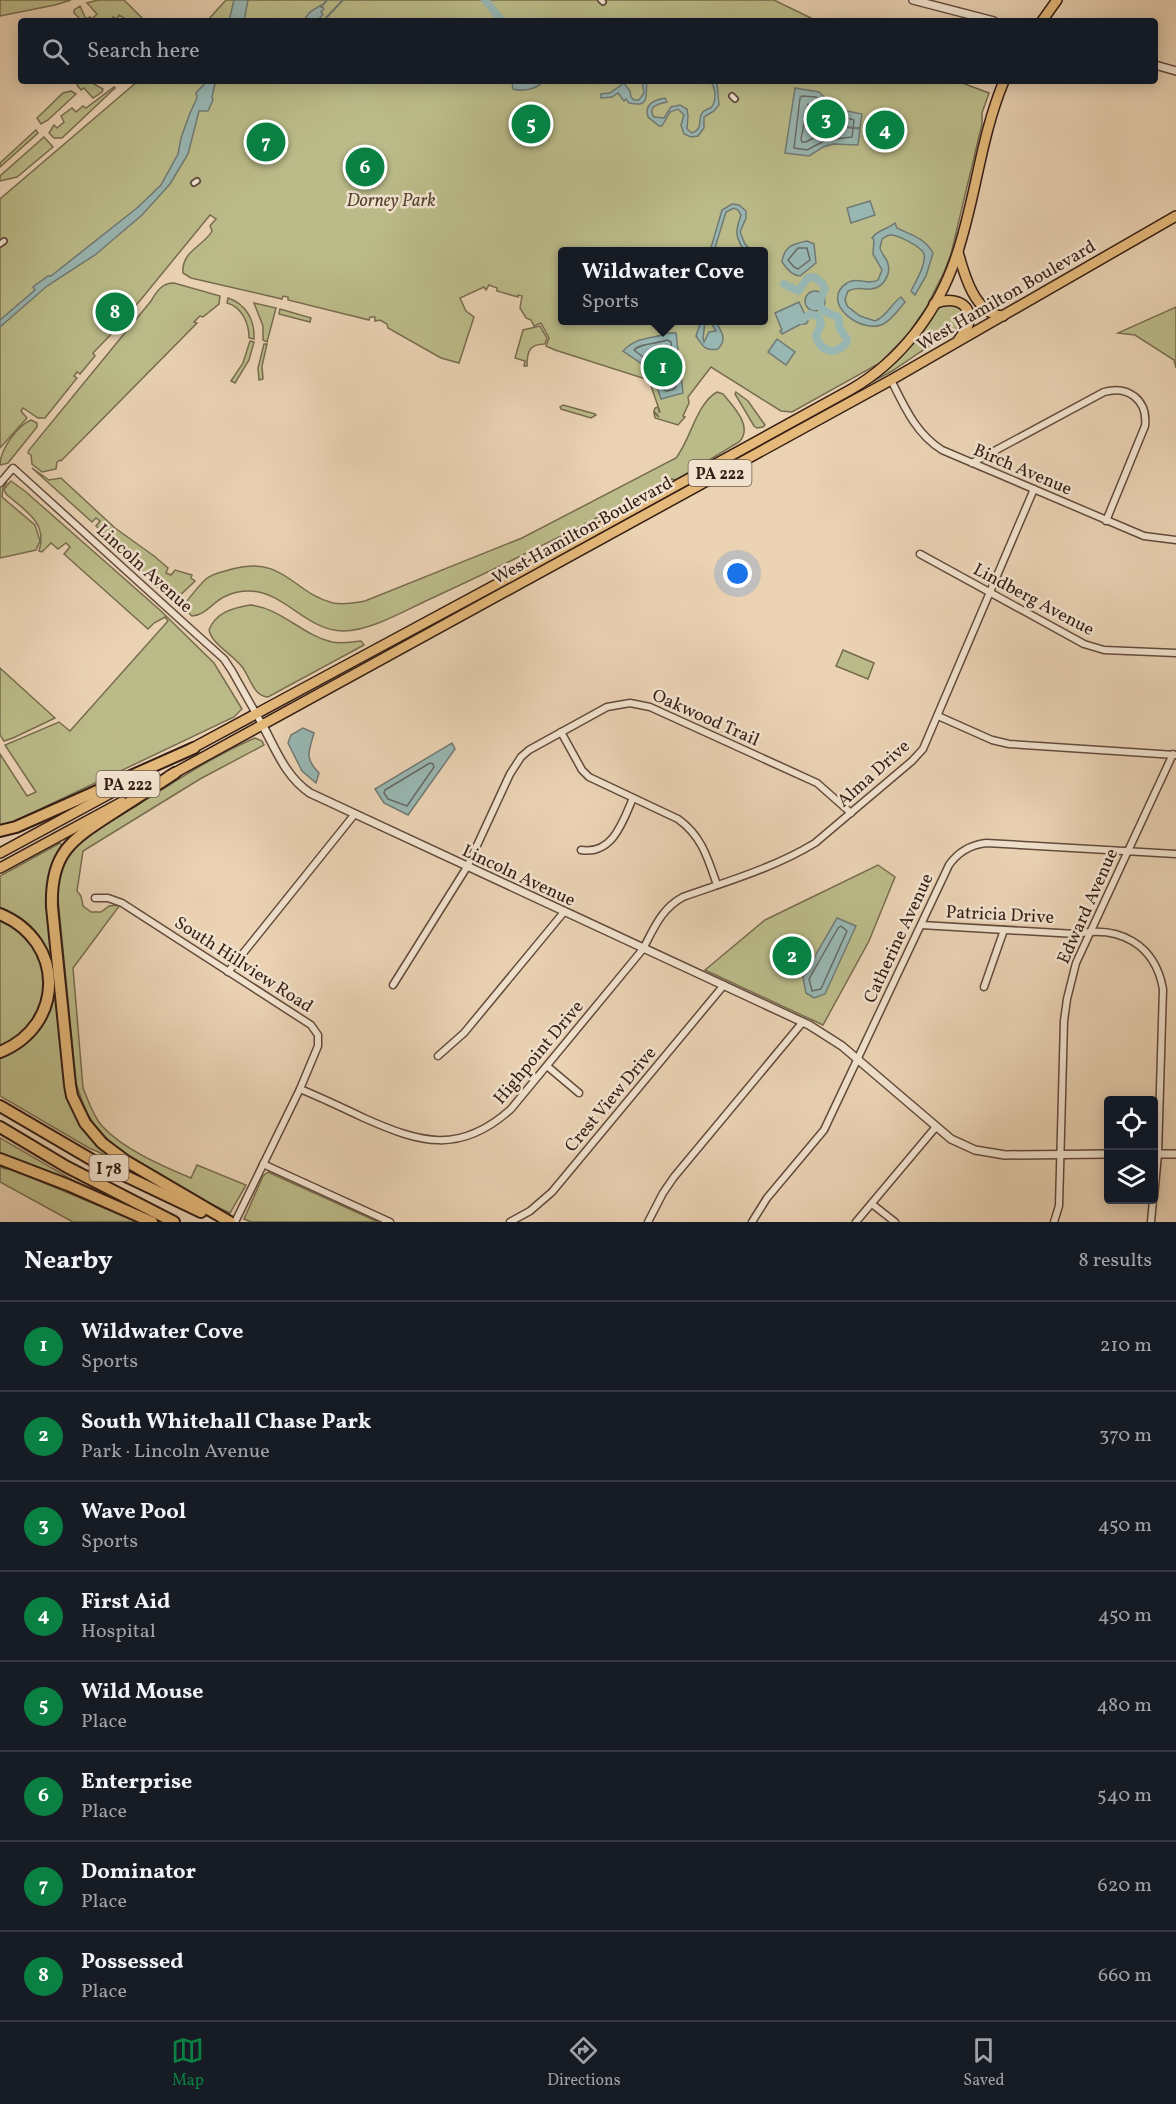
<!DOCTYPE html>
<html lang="en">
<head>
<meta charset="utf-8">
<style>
  :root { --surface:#171b24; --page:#20242c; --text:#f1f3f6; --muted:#9ea1a6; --line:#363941; --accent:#0b8043 }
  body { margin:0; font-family:Vollkorn,serif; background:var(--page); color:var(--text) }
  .controls { position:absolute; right:18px; bottom:18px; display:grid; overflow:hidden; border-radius:6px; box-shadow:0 3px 15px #0003 }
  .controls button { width:54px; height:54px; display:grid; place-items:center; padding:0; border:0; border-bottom:2px solid var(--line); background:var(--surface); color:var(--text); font:30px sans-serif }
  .you { position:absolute; left:738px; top:574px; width:21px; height:21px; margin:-15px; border:4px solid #fff; border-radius:50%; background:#1a73e8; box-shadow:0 0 0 9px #1a73e833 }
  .badge { display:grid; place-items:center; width:39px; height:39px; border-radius:50%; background:var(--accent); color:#fff; font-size:20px; font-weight:700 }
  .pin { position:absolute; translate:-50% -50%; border:3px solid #fff; box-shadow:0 2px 6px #0006 }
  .popup { position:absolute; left:558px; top:247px; width:210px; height:78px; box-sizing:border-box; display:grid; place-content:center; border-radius:6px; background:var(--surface); filter:drop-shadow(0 2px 4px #0005); font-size:20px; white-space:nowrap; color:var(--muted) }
  .popup b { font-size:22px; color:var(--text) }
  .popup::after { content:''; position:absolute; left:50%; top:100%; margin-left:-12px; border:12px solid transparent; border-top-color:var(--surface) }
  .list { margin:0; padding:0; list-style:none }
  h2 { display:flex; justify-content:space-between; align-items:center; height:78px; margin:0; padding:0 24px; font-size:26px }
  h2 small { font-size:20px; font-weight:400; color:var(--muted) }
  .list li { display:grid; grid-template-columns:39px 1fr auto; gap:18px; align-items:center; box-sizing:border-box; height:90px; padding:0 24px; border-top:2px solid var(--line) }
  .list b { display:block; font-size:22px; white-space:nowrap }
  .list p { margin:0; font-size:20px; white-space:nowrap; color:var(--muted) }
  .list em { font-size:20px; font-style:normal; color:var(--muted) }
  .icon { flex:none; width:33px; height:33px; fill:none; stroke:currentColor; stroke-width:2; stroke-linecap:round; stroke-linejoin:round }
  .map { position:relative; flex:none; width:1176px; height:1222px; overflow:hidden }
  .search { position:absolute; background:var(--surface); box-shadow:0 3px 15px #0003; left:18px; right:18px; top:18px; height:66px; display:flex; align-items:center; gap:15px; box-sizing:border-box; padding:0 21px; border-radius:6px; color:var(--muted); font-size:22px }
  .sheet { height:798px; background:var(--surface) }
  nav { display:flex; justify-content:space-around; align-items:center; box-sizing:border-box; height:84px; border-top:2px solid var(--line); background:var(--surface); font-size:16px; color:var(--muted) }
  nav a { display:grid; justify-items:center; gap:3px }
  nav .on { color:var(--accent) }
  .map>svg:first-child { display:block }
</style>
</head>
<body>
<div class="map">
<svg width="1176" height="1222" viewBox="0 0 1176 1222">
  <rect width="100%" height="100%" fill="#ead2b3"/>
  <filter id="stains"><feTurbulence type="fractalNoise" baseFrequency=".00333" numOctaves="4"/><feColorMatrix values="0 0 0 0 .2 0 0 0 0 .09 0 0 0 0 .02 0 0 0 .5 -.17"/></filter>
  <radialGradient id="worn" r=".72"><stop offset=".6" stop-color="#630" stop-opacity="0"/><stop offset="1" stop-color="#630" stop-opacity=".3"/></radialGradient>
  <g fill="#bbbb89" stroke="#786c4f" stroke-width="1.5" fill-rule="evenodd">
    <polygon points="0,0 71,0 55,5 0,16"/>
    <polygon points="98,0 124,0 145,21 129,21 119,15 117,19 113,17 111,21 82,21 74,13 74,10 80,6 86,19 90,17 92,19 97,14 87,3"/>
    <polygon points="226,0 774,0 817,21 207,21"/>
    <polygon points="79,81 89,81 103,89 102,92 93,98 84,88 81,90 77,85"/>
    <path d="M138,81h819l32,12 -7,20v11l-31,130 -7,18 -18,36 -18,26 -28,29 -88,49 -11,-1 -70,-44 -23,30 1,6 -6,13 2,1 -7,8 -23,-7 -1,-5 5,4 -5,-6 1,-3 3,-1 1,5h1l-11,-32 -94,-30 -9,-4 3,-8 -8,-15 -7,3 -3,-6 -5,-2 -6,-10 2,-12 -4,-1v2l-21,-6v-3l-8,-3 -3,5 -2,-3 -24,11 6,13 8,6 -15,46 -18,-5 -53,-30 -1,-4 -7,-4 -5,1v-4h-5l-1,3 -81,-20v-3l-5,-1 -1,3 -91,-21 -8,-5c-2,-22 21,-27 29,-42l-2,-5 6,-7 -6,-4 -90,110 -27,28 2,3 -15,18 -3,-2 -3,4 3,2 -32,40h-7l-15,-10 -2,3 6,7 -27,30v-249zM562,252h202v68h-202z"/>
    <polygon points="114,87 115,88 62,138 54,138 49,133 54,125 57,128 64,122 61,116 72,108 76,112 83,106 86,108"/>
    <polygon points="71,91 76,94 48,120 41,124 37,118 63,93"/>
    <polygon points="36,130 38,133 0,167 0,163"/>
    <polygon points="44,137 53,147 17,177 0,181 0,176"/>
    <path d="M174,283l46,13 -1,8 -16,13 -3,-1 -6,6 3,1 -136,138 -1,-1 -3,2 -1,7 -14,3 -10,-8 -1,-9 -3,-2 1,-3 122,-149c6,-10 11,-18 23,-18z"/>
    <path d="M228,298c18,6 27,22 26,41l-5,-1c0,-15 -7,-31 -22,-35z"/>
    <polygon points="954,302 964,311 965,323 959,330 956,328 892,371 859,389 939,304"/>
    <polygon points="254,303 276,308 267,342 263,340 263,326"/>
    <polygon points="1176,307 1176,368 1174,360 1135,335 1118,333"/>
    <polygon points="280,309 311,318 310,322 279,314"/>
    <path d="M540,326l7,12 -2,6c-16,0 -18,8 -18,22h-3l1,-5 -10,-3 8,-28z"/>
    <polygon points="250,341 254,342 249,360 235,383 231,381 243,363"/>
    <polygon points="264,344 267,344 262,366 263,379 259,380 258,368"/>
    <path d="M717,392l6,2c10,12 31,33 16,48l-63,38 -4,-1c-80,42 -161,83 -244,121 -24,11 -58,31 -85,31 -36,0 -59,-40 -94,-40 -7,0 -17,2 -23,5 -13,5 -19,19 -34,20l-10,-9c8,-9 15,-20 24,-28 7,-6 17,-7 26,-10 52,-14 61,24 101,34 11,2 22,0 32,-2l157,-63 154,-80c15,-19 20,-54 41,-66z"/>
    <polygon points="736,392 748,401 765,425 763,427 757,428 754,426 735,394"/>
    <polygon points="563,405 595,414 596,415 591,418 561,409 560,407"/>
    <path d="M31,420l6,3v4l-29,36 -8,2c0,-15 17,-39 31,-45z"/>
    <polygon points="32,468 49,480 61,478 115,528 154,556 168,568 166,573 171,575 175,570 192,575 191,578 195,581 173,602 141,571 144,567 96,526 100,521 96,518 92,522"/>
    <path d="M11,481l15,11 135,119 53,52 28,46 -8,8 -223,106 -11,2v-71l27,42 9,-4 -31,-47 54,-23 11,9 98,-110 -3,-4 -11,6 -6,6 -84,-75 6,-7 -4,-4 -8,6 -7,-6 -9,9 -3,-1c9,-29 -14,-40 -33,-57l-2,-5z"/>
    <polygon points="7,482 3,488 2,497 35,525 40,541 36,550 0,558 0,487"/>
    <path d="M250,605c31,3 52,30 82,37 10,2 19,0 29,-1l3,4 -96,52c-14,-1 -17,-17 -25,-29 -10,-14 -30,-22 -34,-38 7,-18 24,-22 41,-25z"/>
    <polygon points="843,650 874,663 868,679 836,666"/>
    <polygon points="0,668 55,718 13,738 4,741 0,735"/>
    <path d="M255,738l7,3 2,4 -64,34 -117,72 -6,40 4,5 2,10 8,6h10l8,-6 11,-1 -47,63 10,120c5,12 10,28 19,38 21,23 60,40 89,52l6,-13 49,20 -16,28c-42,-20 -112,-53 -138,-92 -8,-12 -12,-25 -16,-38l-19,-195c3,-14 6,-27 15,-38 15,-20 43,-32 64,-44 38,-24 77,-50 119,-68z"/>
    <path d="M60,843l3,3 -8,14 -2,99 -3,1c-8,-25 -25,-43 -50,-52v-32z"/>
    <polygon points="878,865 895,877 869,941 823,1025 705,970 765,920"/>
    <path d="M0,918c35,16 55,57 37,94 -4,7 -9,18 -16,23 -6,5 -14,8 -21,11z"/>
    <path d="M55,982l15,113 47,65 -28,-12 -89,-52v-40c33,-8 53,-43 55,-74z"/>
    <polygon points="0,1138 71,1179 70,1182 0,1155"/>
    <polygon points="0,1167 6,1169 8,1168 138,1222 73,1222 0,1182"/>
    <polygon points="268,1172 378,1222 251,1222 244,1219 263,1176"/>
  </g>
  <g fill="#98b6b2" stroke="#707973" stroke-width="1.5">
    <polygon points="234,0 248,0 244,21 229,21"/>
    <polygon points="321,5 324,9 321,12 323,14 318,20 303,21 310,12"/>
    <polygon points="207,81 219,81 215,84 212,97 213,100 208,111 199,111 188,154 170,184 142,215 95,255 47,286 0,327 0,320 35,290 33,287 48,276 51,276 137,208 161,185 178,154 181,138 190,113 197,98 196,93"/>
    <path d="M510,81h34c-7,8 -21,11 -31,8l-1,-6z"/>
    <path d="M642,81h5c-2,14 4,27 -18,22l-3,-4 -2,2 -6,-8 -6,4 -11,1v-4l9,-1 14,-10 6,8 1,6 3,3h5l5,-7z"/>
    <path d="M710,81l7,2 2,22 -5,6 -10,6v11l-6,8 -7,1 -7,-3 -3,-9 3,-10 -6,-6 -8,3 -8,14h-3l-11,-9c-4,-13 6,-17 17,-19l2,4c-9,2 -20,4 -13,15l10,1 7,-11 9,-2 7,4 1,7 -1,13 5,4c16,-6 -1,-20 19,-25 6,-8 5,-20 -1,-27z"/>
    <polygon points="795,88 819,92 837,109 862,114 860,128 817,124 860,129 858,145 833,144 823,147 809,156 785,153"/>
    <polygon points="870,201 875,215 851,223 847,208"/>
    <path d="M732,204l7,1 7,6v7l-6,14 5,12 7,7h-8c-9,-16 -9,-19 -3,-36l-3,-5 -4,-2 -8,4 -12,39h-4l12,-41z"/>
    <path d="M895,223l2,5c14,7 28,10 36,25l-7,23 -11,19 -4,-4c5,-10 15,-26 13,-37 -2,-7 -26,-19 -33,-19 -5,0 -5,2 -9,4l-2,9c1,6 7,10 8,16 3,11 -5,24 -17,25 -9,1 -14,-3 -23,2l-3,8 2,7 13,10 15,5c12,-5 16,-17 26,-24l4,5c-6,7 -12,16 -20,21 -22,14 -67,-21 -38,-40 10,-7 22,3 31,-3l4,-10 -9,-16 1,-14 -2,-2c5,-8 16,-9 23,-15z"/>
    <path d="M807,241l7,3 2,19 -16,13c-8,0 -14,-8 -18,-14 2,-16 11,-18 25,-21z"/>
    <circle cx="815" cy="301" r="10"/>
    <polygon points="799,302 808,321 806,324 801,324 782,334 780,331 782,330 775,313"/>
    <path d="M701,321h4l-2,18 1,3 5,-10 7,-1 -6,-10h5c6,10 13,18 3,28 -14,3 -16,-5 -22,-13z"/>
    <path d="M668,333h8l7,60 -22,6 -10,-29 -28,-19c14,-15 27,-11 45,-18z"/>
    <polygon points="777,339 795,352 786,365 768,352"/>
    <path d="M303,728l11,5c-5,18 -10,25 5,40l-3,10 -14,-12 -14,-28 3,-8z"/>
    <polygon points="452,743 455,749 408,815 384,803 375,789"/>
    <polygon points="837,918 856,926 825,994 814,998 806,993 803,977"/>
  </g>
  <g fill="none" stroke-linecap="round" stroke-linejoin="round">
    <g stroke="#666a64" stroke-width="1.5">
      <polygon points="802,96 816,97 833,114 854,120 852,137 826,140 807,150 794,148 800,98"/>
      <path d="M808,104c11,4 19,16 33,21l1,4 -18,3 -18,10h-4l-1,-3z"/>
      <polygon points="798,248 807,248 810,260 798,269 794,267 788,260"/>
      <path d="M667,340l4,2 5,45 -2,2 -7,2 -3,-1 -8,-23 -22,-17c6,-7 23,-6 33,-10z"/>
      <polygon points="430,763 433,764 434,767 407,806 388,799 384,793 385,790"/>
      <polygon points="841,926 847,931 821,989 812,991 809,979 838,928"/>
    </g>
    <g stroke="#707973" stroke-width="2">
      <polyline points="321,7 327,0"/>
      <polyline points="323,21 343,0"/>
    </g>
    <g stroke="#98b6b2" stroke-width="8">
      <polyline points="485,0 502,21"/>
      <path d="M784,284l14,7 10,-13 6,-1 8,6 3,6c-10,20 -5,21 13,28l2,12 7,10 -1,4c-11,13 -25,9 -30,-7l5,-12 -2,-7 -9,-3 -9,6"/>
    </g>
    <g stroke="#624a3c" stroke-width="8">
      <g id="pedestrian">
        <polyline points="601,0 603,2"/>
        <polyline points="732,96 735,99"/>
        <polyline points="194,183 197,181"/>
        <polyline points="0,244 4,241"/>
      </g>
    </g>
    <g stroke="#624a3c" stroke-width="9">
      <g id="minor">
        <path d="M891,380c13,26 25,54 51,70l202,86 32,4"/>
        <path d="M972,463l132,-71c24,-7 44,8 41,34l-39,95"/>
        <polyline points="0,483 13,468 195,633 224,659 232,671 263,726"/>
        <polyline points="920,554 1084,644 1104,650 1176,653"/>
        <polyline points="938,716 992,740 1009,744 1175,755"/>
        <path d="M561,732l21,38 7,7 89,42c24,17 30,40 39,66"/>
        <path d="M581,850c32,5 42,-29 52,-52"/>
        <polyline points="95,898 108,898 122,903 311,1025 318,1035 318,1046 300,1089 235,1222"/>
        <path d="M921,925l155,9c43,-9 79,10 87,55l-5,165 -4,43"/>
        <polyline points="228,972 354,815"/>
        <polyline points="393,985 467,867 510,774 521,757 529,750 607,707 630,703 650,707 817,783 851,813"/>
        <polyline points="984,987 1004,930"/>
        <polyline points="438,1056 464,1033 564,912"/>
        <polyline points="547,1066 579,1093"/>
        <path d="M300,1089c22,9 43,19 64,29 56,25 96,37 147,-9l132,-160c11,-21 19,-41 40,-52 45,-16 91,-29 132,-54l97,-82 11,-12 111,-260"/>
        <polyline points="263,1164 390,1222"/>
        <polyline points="872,1204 895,1222"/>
        <polyline points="510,1222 530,1211 552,1192 724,985"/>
        <polyline points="648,1222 663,1193 674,1177 802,1023"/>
        <path d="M752,1222l15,-24 57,-68 125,-265c9,-13 21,-20 37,-22l190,11"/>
        <polyline points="856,1222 935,1128"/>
        <polyline points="1054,1222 1059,1206 1064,1021 1067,999 1076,963 1173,754"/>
        <polyline points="1151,1222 1153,1200"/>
      </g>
    </g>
    <g stroke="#624a3c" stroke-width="10">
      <g id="tertiary">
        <polyline points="913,0 994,21"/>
        <polyline points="1155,65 1176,71"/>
        <path d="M263,726c13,24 23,51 47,67l499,232 33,21 109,93 24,11 30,5 103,-1"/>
        <polyline points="1154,1154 1176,1154"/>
      </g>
    </g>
    <g stroke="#341d15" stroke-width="12">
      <g id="primary">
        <polyline points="1042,21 1057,0"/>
        <path d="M958,252c6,22 17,63 45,64"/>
        <path d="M934,304c15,-7 38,-4 35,18 -1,6 -6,12 -10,17"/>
        <path d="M189,750l321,-173 340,-187c51,-29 88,-79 106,-133 20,-58 24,-119 48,-176"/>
        <polyline points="169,776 891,380 1176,216"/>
        <polyline points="0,853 146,774"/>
        <polyline points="0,868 122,802"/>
      </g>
    </g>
    <g stroke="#341d15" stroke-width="14">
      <g id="motorway">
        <path d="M175,773c-21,14 -42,27 -62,40 -42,27 -63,40 -61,94l18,178 2,11 13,27 17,20 24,18 104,61"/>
        <polyline points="0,831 16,827 194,748"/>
        <path d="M0,914c65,27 66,111 0,138"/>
        <polyline points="0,1106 94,1161 201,1212"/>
        <polyline points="0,1127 67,1167 174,1222"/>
        <polyline points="0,1159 68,1185 152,1222"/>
      </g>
    </g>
    <use href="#pedestrian" stroke="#f1e2ce" stroke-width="4.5"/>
    <use href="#minor" stroke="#f1e2ce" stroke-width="6"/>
    <use href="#tertiary" stroke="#f1e2ce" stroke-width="7"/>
    <use href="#primary" stroke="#e5b97a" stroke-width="9"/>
    <use href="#motorway" stroke="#e5b97a" stroke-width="10"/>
  </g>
  <g text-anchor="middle" stroke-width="5" stroke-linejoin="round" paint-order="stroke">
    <g fill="#f1e2ce" stroke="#6d584c" stroke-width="1.5">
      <rect x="688.5" y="460" width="63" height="26" rx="4.5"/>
      <rect x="96.5" y="771" width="63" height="26" rx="4.5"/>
      <rect x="89.5" y="1155" width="39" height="26" rx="4.5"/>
    </g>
    <g font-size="16" font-weight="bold" fill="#341d15">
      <text x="720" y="479">PA 222</text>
      <text x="128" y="790">PA 222</text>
      <text x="109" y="1174">I 78</text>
    </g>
    <g font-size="18" font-style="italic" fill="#564432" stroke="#f1e2ce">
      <text x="391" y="206">Dorney Park</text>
    </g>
    <g font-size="18" fill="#341d15" stroke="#f1e2ce">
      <text transform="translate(1006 295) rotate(-30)" y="6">West Hamilton Boulevard</text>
      <text transform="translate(1023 469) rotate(23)" y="6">Birch Avenue</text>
      <text transform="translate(582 530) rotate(-29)" y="6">West Hamilton Boulevard</text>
      <text transform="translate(145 568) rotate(42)" y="6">Lincoln Avenue</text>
      <text transform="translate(1034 599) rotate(28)" y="6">Lindberg Avenue</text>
      <text transform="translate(706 717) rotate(24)" y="6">Oakwood Trail</text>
      <text transform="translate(873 773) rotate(-42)" y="6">Alma Drive</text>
      <text transform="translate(519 875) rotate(25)" y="6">Lincoln Avenue</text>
      <text transform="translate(1087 906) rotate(-66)" y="6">Edward Avenue</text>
      <text transform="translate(1000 914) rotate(3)" y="6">Patricia Drive</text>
      <text transform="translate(898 938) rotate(-65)" y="6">Catherine Avenue</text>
      <text transform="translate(244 964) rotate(33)" y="6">South Hillview Road</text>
      <text transform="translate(538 1052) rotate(-50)" y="6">Highpoint Drive</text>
      <text transform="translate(610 1099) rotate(-50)" y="6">Crest View Drive</text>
    </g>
  </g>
  <rect width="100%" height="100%" filter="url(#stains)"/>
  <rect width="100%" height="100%" fill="url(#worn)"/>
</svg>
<div class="controls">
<button><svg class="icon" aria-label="locate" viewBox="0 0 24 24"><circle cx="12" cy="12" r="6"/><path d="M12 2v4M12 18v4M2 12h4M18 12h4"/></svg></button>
<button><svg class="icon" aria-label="layers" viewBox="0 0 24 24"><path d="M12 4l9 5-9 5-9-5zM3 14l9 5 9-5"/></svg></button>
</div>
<div class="you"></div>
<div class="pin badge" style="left:663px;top:367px">1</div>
<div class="popup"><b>Wildwater Cove</b>Sports</div>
<div class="pin badge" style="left:792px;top:956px">2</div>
<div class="pin badge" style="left:826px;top:119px">3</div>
<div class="pin badge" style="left:885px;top:130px">4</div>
<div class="pin badge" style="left:531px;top:124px">5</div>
<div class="pin badge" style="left:365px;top:167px">6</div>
<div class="pin badge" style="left:266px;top:142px">7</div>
<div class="pin badge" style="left:115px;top:312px">8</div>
<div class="search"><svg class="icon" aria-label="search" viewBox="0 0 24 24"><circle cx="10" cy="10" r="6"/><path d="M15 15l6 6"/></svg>Search here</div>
</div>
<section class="sheet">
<h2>Nearby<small>8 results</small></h2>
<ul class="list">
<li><span class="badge">1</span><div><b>Wildwater Cove</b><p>Sports</p></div><em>210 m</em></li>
<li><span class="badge">2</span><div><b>South Whitehall Chase Park</b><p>Park · Lincoln Avenue</p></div><em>370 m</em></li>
<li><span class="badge">3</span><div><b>Wave Pool</b><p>Sports</p></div><em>450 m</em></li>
<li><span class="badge">4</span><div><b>First Aid</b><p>Hospital</p></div><em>450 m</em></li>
<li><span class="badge">5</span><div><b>Wild Mouse</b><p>Place</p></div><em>480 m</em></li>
<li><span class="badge">6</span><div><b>Enterprise</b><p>Place</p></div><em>540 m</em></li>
<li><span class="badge">7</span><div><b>Dominator</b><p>Place</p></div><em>620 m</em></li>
<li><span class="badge">8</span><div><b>Possessed</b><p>Place</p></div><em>660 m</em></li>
</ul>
</section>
<nav>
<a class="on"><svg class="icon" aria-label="map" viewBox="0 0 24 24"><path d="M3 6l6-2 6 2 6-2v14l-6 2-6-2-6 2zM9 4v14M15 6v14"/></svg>Map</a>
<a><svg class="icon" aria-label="directions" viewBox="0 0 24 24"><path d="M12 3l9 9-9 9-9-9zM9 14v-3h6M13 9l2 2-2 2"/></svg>Directions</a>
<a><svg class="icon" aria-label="saved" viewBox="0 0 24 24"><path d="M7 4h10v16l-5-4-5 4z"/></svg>Saved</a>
</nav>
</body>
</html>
